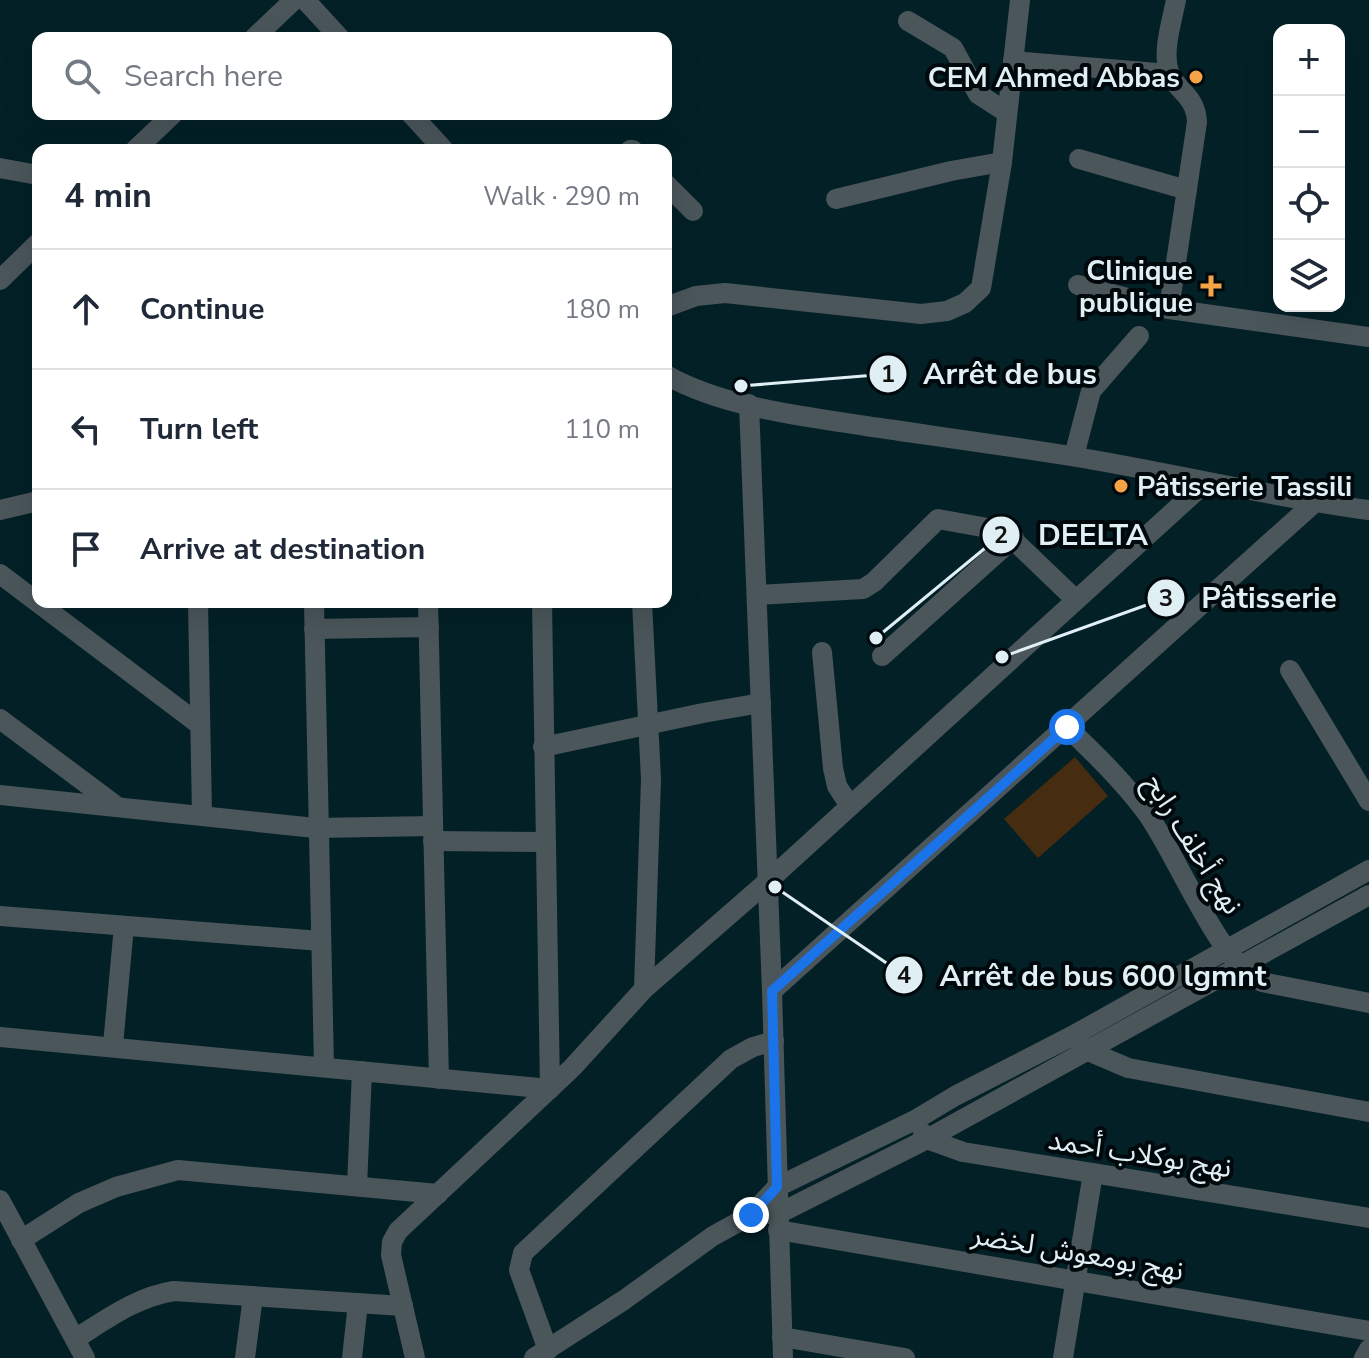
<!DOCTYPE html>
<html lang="en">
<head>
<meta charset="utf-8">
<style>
  :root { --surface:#fff; --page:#f2f2f3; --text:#1f2937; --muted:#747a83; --line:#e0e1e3 }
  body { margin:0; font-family:"Nunito Sans","Noto Sans Arabic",sans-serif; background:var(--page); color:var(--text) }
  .controls { position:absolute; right:24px; top:24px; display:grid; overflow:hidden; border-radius:16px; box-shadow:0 8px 32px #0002 }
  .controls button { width:72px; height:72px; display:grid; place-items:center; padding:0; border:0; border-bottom:2px solid var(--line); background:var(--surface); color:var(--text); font:40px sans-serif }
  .stop { position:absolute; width:24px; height:24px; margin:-18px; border:6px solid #1a73e8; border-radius:50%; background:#fff }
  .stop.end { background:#1a73e8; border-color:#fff; box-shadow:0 2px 8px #0008 }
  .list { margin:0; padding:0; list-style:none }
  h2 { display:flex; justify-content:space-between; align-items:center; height:104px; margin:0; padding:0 32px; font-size:34px }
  h2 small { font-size:26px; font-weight:400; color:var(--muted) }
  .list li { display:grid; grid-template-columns:52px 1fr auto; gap:24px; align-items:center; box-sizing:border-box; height:120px; padding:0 32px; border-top:2px solid var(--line) }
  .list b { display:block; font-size:30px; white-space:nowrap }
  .list em { font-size:26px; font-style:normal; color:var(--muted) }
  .icon { flex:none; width:44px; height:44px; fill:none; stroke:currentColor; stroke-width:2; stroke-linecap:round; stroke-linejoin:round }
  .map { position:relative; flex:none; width:1369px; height:1358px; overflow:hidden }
  .search { position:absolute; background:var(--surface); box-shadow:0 8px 32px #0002; left:32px; top:32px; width:640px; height:88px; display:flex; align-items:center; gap:20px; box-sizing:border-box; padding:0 28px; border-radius:16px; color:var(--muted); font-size:30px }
  .panel { position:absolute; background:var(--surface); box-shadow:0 8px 32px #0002; left:32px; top:144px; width:640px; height:464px; border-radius:16px }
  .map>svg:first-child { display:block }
</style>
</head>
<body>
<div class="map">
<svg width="1369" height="1358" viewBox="0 0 1369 1358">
  <rect width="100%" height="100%" fill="#032027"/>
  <polygon fill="#462c10" points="1075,757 1108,796 1038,858 1004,819"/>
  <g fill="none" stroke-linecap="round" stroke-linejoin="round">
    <g stroke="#4a565a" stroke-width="20">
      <polyline points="305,0 340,38"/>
      <path d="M1176,0c-4,21 -14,51 -7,72 6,18 27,23 28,50l-28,187 200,28"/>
      <polyline points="908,21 953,48 978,94 1006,112"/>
      <polyline points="254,38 294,0"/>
      <polyline points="1013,61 1169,74"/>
      <polyline points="411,114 444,150"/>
      <polyline points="135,150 173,114"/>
      <polyline points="630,150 633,150"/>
      <polyline points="1079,159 1187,190"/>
      <polyline points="0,168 38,175"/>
      <polyline points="666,184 693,211"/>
      <polyline points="836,199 951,171 1002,162"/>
      <polyline points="0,280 38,243"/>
      <polyline points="1078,285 1169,309"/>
      <polyline points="666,307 696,296 725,293 921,314 947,311 965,303 981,288 1002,162 1020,0"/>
      <path d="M666,375c57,32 135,41 200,51 68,10 136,19 204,30 100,16 198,41 299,54"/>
      <polyline points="749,404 772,991 783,1358"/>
      <polyline points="1074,456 1091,391 1139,336"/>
      <polyline points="0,510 38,501"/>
      <polyline points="0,574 200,725"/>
      <polyline points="757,595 863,589 874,582 938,519 1004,531 1076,600"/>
      <polyline points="198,602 202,815"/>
      <polyline points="314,602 324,1067"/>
      <polyline points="428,602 439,1079"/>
      <polyline points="642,602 651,779 644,989"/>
      <polyline points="314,629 429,627"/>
      <polyline points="822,652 833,768 837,786 850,806"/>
      <polyline points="882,656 1014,538"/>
      <polyline points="1290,670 1369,801"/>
      <polyline points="0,719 115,805"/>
      <path d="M1067,727c28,27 56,54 79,85 30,40 73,153 116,170l107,21"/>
      <polyline points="543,747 703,713 761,703"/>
      <polyline points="0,795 315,828 433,826"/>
      <polyline points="433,841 546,842"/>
      <polyline points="0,916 321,941"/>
      <polyline points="772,991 1314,503"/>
      <polyline points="0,1037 550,1089 542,602"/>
      <polyline points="113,1045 124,926"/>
      <polyline points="1081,1045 1086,1050 1128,1068 1369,1112"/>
      <polyline points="923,1133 927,1139 963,1152 1369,1218"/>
      <polyline points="357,1186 362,1071"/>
      <polyline points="0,1200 85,1358"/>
      <polyline points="769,1214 778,1214 927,1139 1369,895"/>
      <polyline points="778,1230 1369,1331"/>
      <polyline points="21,1240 79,1203 116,1187 178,1170 438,1194"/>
      <polyline points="782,1337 905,1358"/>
      <path d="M75,1339c32,-20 61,-42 99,-48l229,15"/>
      <polyline points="548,1350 519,1270 523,1253 731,1059 753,1047 774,1041"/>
      <polyline points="245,1358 253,1296"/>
      <polyline points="352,1358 358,1303"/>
      <polyline points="415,1358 391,1255 392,1242 398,1231 572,1068 644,989 768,881 1206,482"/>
      <polyline points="534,1358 624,1300 713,1236 751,1215 777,1187 915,1120 955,1096 1072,1036 1369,870"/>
      <polyline points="1063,1358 1093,1173"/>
      <polyline points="1364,1358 1369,1349"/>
    </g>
  </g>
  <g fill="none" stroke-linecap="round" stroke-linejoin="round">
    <polyline stroke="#1a73e8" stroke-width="10" points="751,1215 777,1187 772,991 1067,727"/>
  </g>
  <g fill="#f5a346" stroke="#01080b" stroke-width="3">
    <circle cx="1196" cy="77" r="8"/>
    <path d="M1207 274h8v8h8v8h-8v8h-8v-8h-8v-8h8z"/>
    <circle cx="1121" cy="486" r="8"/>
  </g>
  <g text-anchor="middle" stroke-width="8" stroke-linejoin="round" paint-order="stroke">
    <g font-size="28" font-weight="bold" fill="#dfeff4" stroke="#01080b" text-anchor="end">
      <text x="1180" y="87">CEM Ahmed Abbas</text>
      <text x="1193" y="280">Clinique<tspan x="1193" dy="32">publique</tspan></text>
      <text x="1137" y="496" text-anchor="start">Pâtisserie Tassili</text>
    </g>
    <g font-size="28" fill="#dfeff4" stroke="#01080b">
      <text transform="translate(1194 844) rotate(58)" y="10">نهج أخلف رابح</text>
      <text transform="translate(1140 1153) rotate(9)" y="10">نهج بوكلاب أحمد</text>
      <text transform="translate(1078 1252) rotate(10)" y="10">نهج بومعوش لخضر</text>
    </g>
  </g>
  <path fill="none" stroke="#dfeff4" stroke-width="3" d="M741 386L888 374M876 638L1001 535M1002 657L1166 598M775 887L904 975"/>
  <g fill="#dfeff4" stroke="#01080b" stroke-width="3">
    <circle cx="741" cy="386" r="8"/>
    <circle cx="876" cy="638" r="8"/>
    <circle cx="1002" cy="657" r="8"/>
    <circle cx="775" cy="887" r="8"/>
    <circle cx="888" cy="374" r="20"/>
    <circle cx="1001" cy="535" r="20"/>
    <circle cx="1166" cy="598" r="20"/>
    <circle cx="904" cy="975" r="20"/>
  </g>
  <g font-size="24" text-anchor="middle" font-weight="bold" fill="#111">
    <text x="888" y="382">1</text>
    <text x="1001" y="543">2</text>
    <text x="1166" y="606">3</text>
    <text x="904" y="983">4</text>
  </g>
  <g font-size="30" text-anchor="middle" font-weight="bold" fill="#dfeff4" stroke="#01080b" stroke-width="8" stroke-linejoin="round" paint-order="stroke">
    <text x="1010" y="384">Arrêt de bus</text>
    <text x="1093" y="545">DEELTA</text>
    <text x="1269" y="608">Pâtisserie</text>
    <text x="1103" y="986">Arrêt de bus 600 lgmnt</text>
  </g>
</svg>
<div class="controls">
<button>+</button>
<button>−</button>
<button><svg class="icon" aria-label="locate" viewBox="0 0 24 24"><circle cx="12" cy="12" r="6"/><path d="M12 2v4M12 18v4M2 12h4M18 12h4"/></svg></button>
<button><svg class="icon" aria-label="layers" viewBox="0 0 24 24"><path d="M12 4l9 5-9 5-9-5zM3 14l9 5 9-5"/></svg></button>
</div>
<div class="stop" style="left:1067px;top:727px"></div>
<div class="stop end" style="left:751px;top:1215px"></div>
<div class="search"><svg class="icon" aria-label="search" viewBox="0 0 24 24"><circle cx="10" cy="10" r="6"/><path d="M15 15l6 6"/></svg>Search here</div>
<section class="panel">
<h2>4 min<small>Walk · 290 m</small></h2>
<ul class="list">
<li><svg class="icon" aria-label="ahead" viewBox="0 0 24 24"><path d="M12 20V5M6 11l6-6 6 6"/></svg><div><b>Continue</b></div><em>180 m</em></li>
<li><svg class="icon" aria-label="left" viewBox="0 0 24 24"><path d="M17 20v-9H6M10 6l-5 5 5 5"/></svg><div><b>Turn left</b></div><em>110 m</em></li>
<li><svg class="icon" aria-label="arrive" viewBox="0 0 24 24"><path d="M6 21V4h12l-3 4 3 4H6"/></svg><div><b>Arrive at destination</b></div></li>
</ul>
</section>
</div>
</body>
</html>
